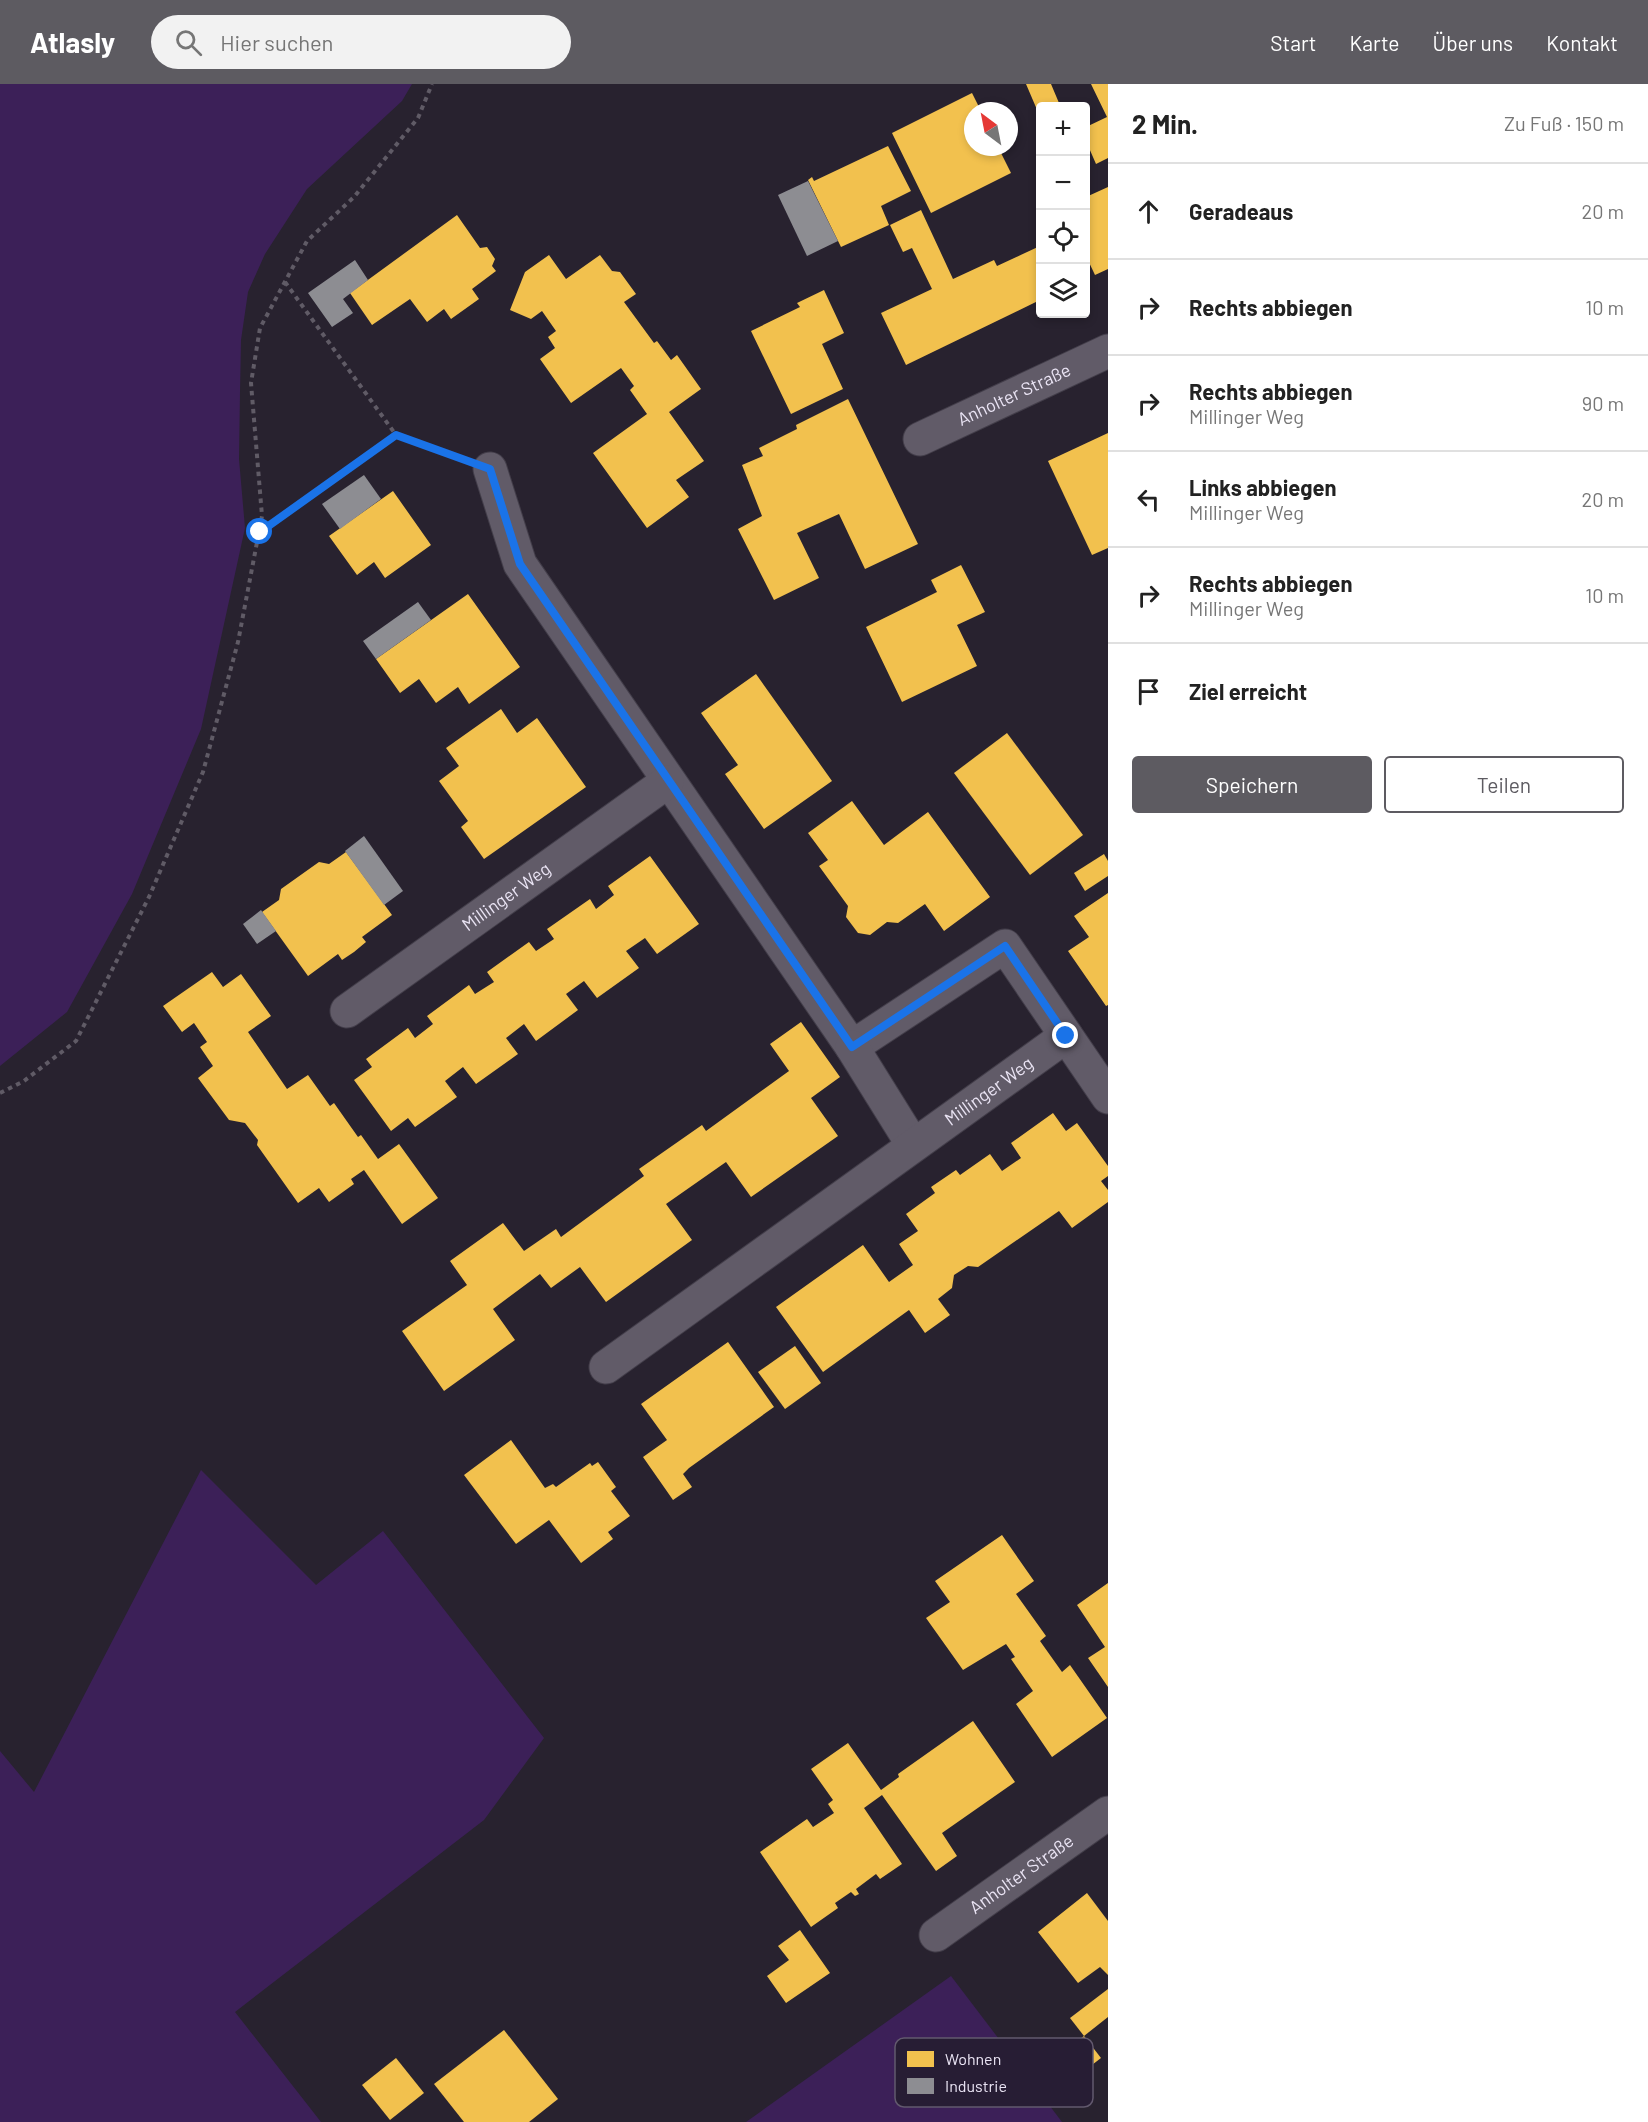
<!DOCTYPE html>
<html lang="de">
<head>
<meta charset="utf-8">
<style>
  :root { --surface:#fff; --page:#f2f2f2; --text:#222; --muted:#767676; --line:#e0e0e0; --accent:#5d5b61 }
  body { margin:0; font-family:Barlow,sans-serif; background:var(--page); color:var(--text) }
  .controls { position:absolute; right:18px; top:18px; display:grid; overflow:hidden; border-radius:6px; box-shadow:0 3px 9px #0003 }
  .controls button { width:54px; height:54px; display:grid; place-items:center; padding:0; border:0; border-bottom:2px solid var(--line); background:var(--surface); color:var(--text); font:30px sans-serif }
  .compass { position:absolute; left:964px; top:18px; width:54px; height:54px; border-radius:50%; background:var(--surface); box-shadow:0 3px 9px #0003; rotate:328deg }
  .stop { position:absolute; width:18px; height:18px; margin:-14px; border:4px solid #1a73e8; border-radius:50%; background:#fff }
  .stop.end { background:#1a73e8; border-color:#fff; box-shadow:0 2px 6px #0008 }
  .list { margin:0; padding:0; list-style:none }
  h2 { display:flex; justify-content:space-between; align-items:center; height:78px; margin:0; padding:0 24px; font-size:26px }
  h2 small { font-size:20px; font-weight:400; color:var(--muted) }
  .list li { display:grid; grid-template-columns:39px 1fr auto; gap:18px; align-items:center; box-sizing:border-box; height:96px; padding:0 24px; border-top:2px solid var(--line) }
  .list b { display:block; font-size:22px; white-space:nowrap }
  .list p { margin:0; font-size:20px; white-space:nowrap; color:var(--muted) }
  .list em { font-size:20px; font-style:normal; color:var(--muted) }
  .actions { display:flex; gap:12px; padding:18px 24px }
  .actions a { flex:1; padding:14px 0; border:2px solid var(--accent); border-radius:6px; text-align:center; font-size:21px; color:var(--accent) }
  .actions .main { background:var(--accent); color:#fff }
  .icon { flex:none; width:33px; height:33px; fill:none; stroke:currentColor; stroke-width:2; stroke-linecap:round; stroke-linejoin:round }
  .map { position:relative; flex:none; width:1108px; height:2038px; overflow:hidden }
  header { display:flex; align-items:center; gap:36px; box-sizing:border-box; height:84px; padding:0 30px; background:var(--accent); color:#fff }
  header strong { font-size:28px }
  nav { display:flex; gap:33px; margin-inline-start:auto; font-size:21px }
  .search { width:420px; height:54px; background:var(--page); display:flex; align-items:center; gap:15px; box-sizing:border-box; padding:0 21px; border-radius:33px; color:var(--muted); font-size:22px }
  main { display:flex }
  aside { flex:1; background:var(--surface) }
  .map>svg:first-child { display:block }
</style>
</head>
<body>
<header>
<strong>Atlasly</strong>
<div class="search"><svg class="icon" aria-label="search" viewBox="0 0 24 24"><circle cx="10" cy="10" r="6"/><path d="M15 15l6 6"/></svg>Hier suchen</div>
<nav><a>Start</a><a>Karte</a><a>Über uns</a><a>Kontakt</a></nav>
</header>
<main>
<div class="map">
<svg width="1108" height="2038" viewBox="0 0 1108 2038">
  <rect width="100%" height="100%" fill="#28222f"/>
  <g fill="#3c2058">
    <polygon points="0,0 412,0 402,17 307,105 265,170 248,208 241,256 240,308 239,375 245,444 201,645 132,810 67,928 0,982"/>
    <polygon points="201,1386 316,1501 383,1447 544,1654 484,1736 235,1928 321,2038 0,2038 0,1667 34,1708"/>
    <polygon points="951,1892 1062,2038 746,2038"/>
  </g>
  <g fill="#f2c14e">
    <polygon points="1026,0 1051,0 1059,19 1040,22 1038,28"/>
    <polygon points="1091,0 1108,0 1108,74 1096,80 1086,57 1086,43 1107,33"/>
    <polygon points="972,9 981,27 973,27 973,63 998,63 1011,89 931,129 892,49"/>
    <polygon points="888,62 911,107 881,122 889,141 841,163 808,96 812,93 814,97"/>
    <polygon points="1108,103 1108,185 1095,191 1086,172 1086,113"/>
    <polygon points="921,126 953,195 994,176 997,182 1040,162 1040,216 906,281 881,229 932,205 912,164 903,168 890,141"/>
    <polygon points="457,131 480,164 487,163 495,175 492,182 496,187 472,205 479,215 451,235 444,225 427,238 410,215 372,241 350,209"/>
    <polygon points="549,171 566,195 600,171 612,187 620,188 636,210 624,218 654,259 657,257 671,276 677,271 701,305 669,328 704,377 676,396 689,413 647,444 593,369 647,330 630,306 634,302 621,284 571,319 540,275 555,264 548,253 556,247 542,227 531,235 510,226 525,188"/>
    <polygon points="824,206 844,249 822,260 843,305 791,330 751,247 800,223 797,219"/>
    <polygon points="848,315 918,460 865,485 839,430 797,449 819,494 774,516 738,445 762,432 742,381 763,372 759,364 797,345 796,341"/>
    <polygon points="1108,349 1108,464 1092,471 1048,377"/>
    <polygon points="393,407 431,461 385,494 374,478 357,491 329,452"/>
    <polygon points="961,481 985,528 957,541 977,582 902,618 866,543 937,508 931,496"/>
    <polygon points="468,510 520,583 469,620 458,603 436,619 419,595 400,609 376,575"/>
    <polygon points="756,590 832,697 764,745 725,690 738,681 701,629"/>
    <polygon points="501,625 517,649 537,634 586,703 484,775 461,743 468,737 439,697 459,682 446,664"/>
    <polygon points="1007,649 1083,751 1030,791 954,689"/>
    <polygon points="852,717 884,761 928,728 990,813 944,847 925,820 898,839 887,838 870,851 858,849 846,833 848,822 819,782 828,776 808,749"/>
    <polygon points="346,768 392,831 362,853 366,858 354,868 342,876 338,870 308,892 262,828 279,816 281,805 319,778 329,780"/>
    <polygon points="1104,770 1108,777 1108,792 1085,807 1074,789"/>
    <polygon points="650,772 699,840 657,870 645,854 626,867 639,884 597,914 584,897 566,910 578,926 536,957 524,940 506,954 518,970 476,1000 463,983 445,997 457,1013 415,1043 408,1034 391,1047 354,996 372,983 366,975 408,944 415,954 433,940 427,932 469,901 475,910 494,898 487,888 529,858 536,867 554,855 547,845 590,815 596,825 614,811 608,802"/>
    <polygon points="1108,809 1108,921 1106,922 1068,867 1089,853 1074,832"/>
    <polygon points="212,888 223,903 241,890 271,932 248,948 287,1005 308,991 330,1022 334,1019 358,1053 361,1051 378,1075 399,1060 438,1114 402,1140 364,1086 351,1095 354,1100 329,1118 319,1104 298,1119 257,1061 258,1056 245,1039 229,1036 198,994 213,982 200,963 207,958 194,939 182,948 163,922"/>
    <polygon points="801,938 840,993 811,1014 838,1052 751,1113 726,1078 666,1120 692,1156 606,1218 580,1183 551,1204 540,1190 493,1225 515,1256 444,1307 402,1247 467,1201 450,1177 503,1139 524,1167 556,1145 561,1153 644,1092 639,1085 702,1041 706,1047 789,987 770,960"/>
    <polygon points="1053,1029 1066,1047 1077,1039 1108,1082 1108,1092 1101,1097 1108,1106 1108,1118 1072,1144 1059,1127 978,1183 968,1182 954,1191 952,1204 938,1215 950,1231 925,1249 909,1226 823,1288 776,1223 863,1161 889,1198 913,1181 899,1160 918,1147 906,1130 935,1109 931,1103 956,1086 960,1091 990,1070 1002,1087 1021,1074 1011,1059"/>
    <polygon points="728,1258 774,1323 689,1384 683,1390 692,1403 673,1416 643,1373 667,1356 641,1320"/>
    <polygon points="795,1262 821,1299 785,1325 758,1288"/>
    <polygon points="511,1356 545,1404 553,1400 556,1403 590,1379 592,1382 598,1378 616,1403 611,1407 630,1432 608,1448 613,1455 581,1479 549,1436 516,1460 464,1391"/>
    <polygon points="1002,1451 1034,1497 1016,1510 1046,1552 1040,1557 1062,1588 1070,1581 1107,1634 1052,1673 1016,1620 1033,1607 1011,1575 1015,1573 1006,1560 963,1586 926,1534 950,1518 935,1497"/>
    <polygon points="1108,1499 1108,1603 1088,1574 1105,1563 1077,1521"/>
    <polygon points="973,1637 1015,1698 942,1749 957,1772 936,1787 882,1711 864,1724 902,1780 880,1795 876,1790 856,1805 859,1810 855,1812 851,1808 835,1819 838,1824 811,1843 760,1768 807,1735 813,1743 834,1729 828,1720 833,1716 811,1685 848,1659 881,1706 899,1693 898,1690"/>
    <polygon points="1087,1809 1108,1837 1108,1891 1100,1883 1078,1899 1038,1848"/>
    <polygon points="800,1846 830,1889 786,1919 767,1892 789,1876 778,1862"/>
    <polygon points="1108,1905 1108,1933 1084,1952 1070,1934"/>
    <polygon points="504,1946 558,2015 529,2038 464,2038 434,2000"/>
    <polygon points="1084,1952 1101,1974 1053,2011 1036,1989"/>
    <polygon points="396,1974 424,2009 390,2036 362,2001"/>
  </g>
  <g fill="#8d8d92">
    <polygon points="808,97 838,157 807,172 778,111"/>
    <polygon points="355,176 368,196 343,215 353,229 332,243 308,209"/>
    <polygon points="364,391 381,415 340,445 322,420"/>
    <polygon points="418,518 431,536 376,575 363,557"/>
    <polygon points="364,752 403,807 384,821 345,767"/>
    <polygon points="261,826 276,847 257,860 243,840"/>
  </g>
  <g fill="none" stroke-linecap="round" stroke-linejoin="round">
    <g stroke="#433e4a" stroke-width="35">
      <g id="minor">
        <path id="s1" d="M920,355l188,-88"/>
        <polyline points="490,385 520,480 852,963 1005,862 1108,1013"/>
        <path id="s2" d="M347,927l320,-229"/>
        <polyline points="852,963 913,1061"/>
        <path id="s3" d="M606,1283l460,-331"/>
        <path id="s4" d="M936,1851l172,-122"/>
      </g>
    </g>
    <g stroke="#605b66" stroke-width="4" stroke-dasharray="4.5 4.5" stroke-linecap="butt">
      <polyline points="285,198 396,351"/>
      <polyline points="260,448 396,351 449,370"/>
      <polyline points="0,1009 24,997 76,957 149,813 203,688 238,558 262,432 251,299 260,244 307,157 354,113 418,34 432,0"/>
    </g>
    <use href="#minor" stroke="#615b68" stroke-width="33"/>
  </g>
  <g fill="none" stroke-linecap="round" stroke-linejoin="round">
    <polyline stroke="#1a73e8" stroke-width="8" points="260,448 396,351 490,385 520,480 852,963 1005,862 1066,952"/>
  </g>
  <g text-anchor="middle" stroke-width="6" stroke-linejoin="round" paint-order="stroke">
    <g font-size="18" fill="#eae4f4" stroke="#271d34">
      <text dy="6" stroke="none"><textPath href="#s1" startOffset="104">Anholter Straße</textPath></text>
      <text dy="6" stroke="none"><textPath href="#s2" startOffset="196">Millinger Weg</textPath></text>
      <text dy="6" stroke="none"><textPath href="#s3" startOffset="472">Millinger Weg</textPath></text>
      <text dy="6" stroke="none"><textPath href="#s4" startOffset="105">Anholter Straße</textPath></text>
    </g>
  </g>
  <rect x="895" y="1954" width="198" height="69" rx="9" fill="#271d34" stroke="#62596e" stroke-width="1.5"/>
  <rect x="907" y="1967" width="27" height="16" fill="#f2c14e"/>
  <rect x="907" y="1994" width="27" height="16" fill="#8d8d92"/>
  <g font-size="16" fill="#eae4f4">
    <text x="945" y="1981">Wohnen</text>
    <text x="945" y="2008">Industrie</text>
  </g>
</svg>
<div class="controls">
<button>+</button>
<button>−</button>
<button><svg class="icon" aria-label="locate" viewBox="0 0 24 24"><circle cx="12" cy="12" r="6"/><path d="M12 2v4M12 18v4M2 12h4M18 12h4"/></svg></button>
<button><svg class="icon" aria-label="layers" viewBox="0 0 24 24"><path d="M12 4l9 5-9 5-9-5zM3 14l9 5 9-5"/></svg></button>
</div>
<svg class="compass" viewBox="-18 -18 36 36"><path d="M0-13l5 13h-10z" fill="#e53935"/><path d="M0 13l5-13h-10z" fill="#767676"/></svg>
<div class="stop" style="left:260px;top:448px"></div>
<div class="stop end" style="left:1066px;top:952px"></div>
</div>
<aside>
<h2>2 Min.<small>Zu Fuß · 150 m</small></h2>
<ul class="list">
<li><svg class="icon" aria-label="ahead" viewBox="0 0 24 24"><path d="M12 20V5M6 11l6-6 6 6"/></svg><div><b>Geradeaus</b></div><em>20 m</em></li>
<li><svg class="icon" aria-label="right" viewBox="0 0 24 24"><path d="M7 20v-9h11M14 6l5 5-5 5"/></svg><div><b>Rechts abbiegen</b></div><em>10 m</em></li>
<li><svg class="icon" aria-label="right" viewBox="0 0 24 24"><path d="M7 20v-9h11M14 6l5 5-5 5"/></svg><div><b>Rechts abbiegen</b><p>Millinger Weg</p></div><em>90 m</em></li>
<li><svg class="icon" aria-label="left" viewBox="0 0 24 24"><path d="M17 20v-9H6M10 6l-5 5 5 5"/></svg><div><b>Links abbiegen</b><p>Millinger Weg</p></div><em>20 m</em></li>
<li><svg class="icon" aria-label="right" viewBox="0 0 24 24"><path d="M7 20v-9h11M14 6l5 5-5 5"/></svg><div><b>Rechts abbiegen</b><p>Millinger Weg</p></div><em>10 m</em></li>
<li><svg class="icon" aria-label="arrive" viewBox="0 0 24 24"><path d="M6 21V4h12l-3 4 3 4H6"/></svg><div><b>Ziel erreicht</b></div></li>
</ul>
<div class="actions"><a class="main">Speichern</a><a>Teilen</a></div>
</aside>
</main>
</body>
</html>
